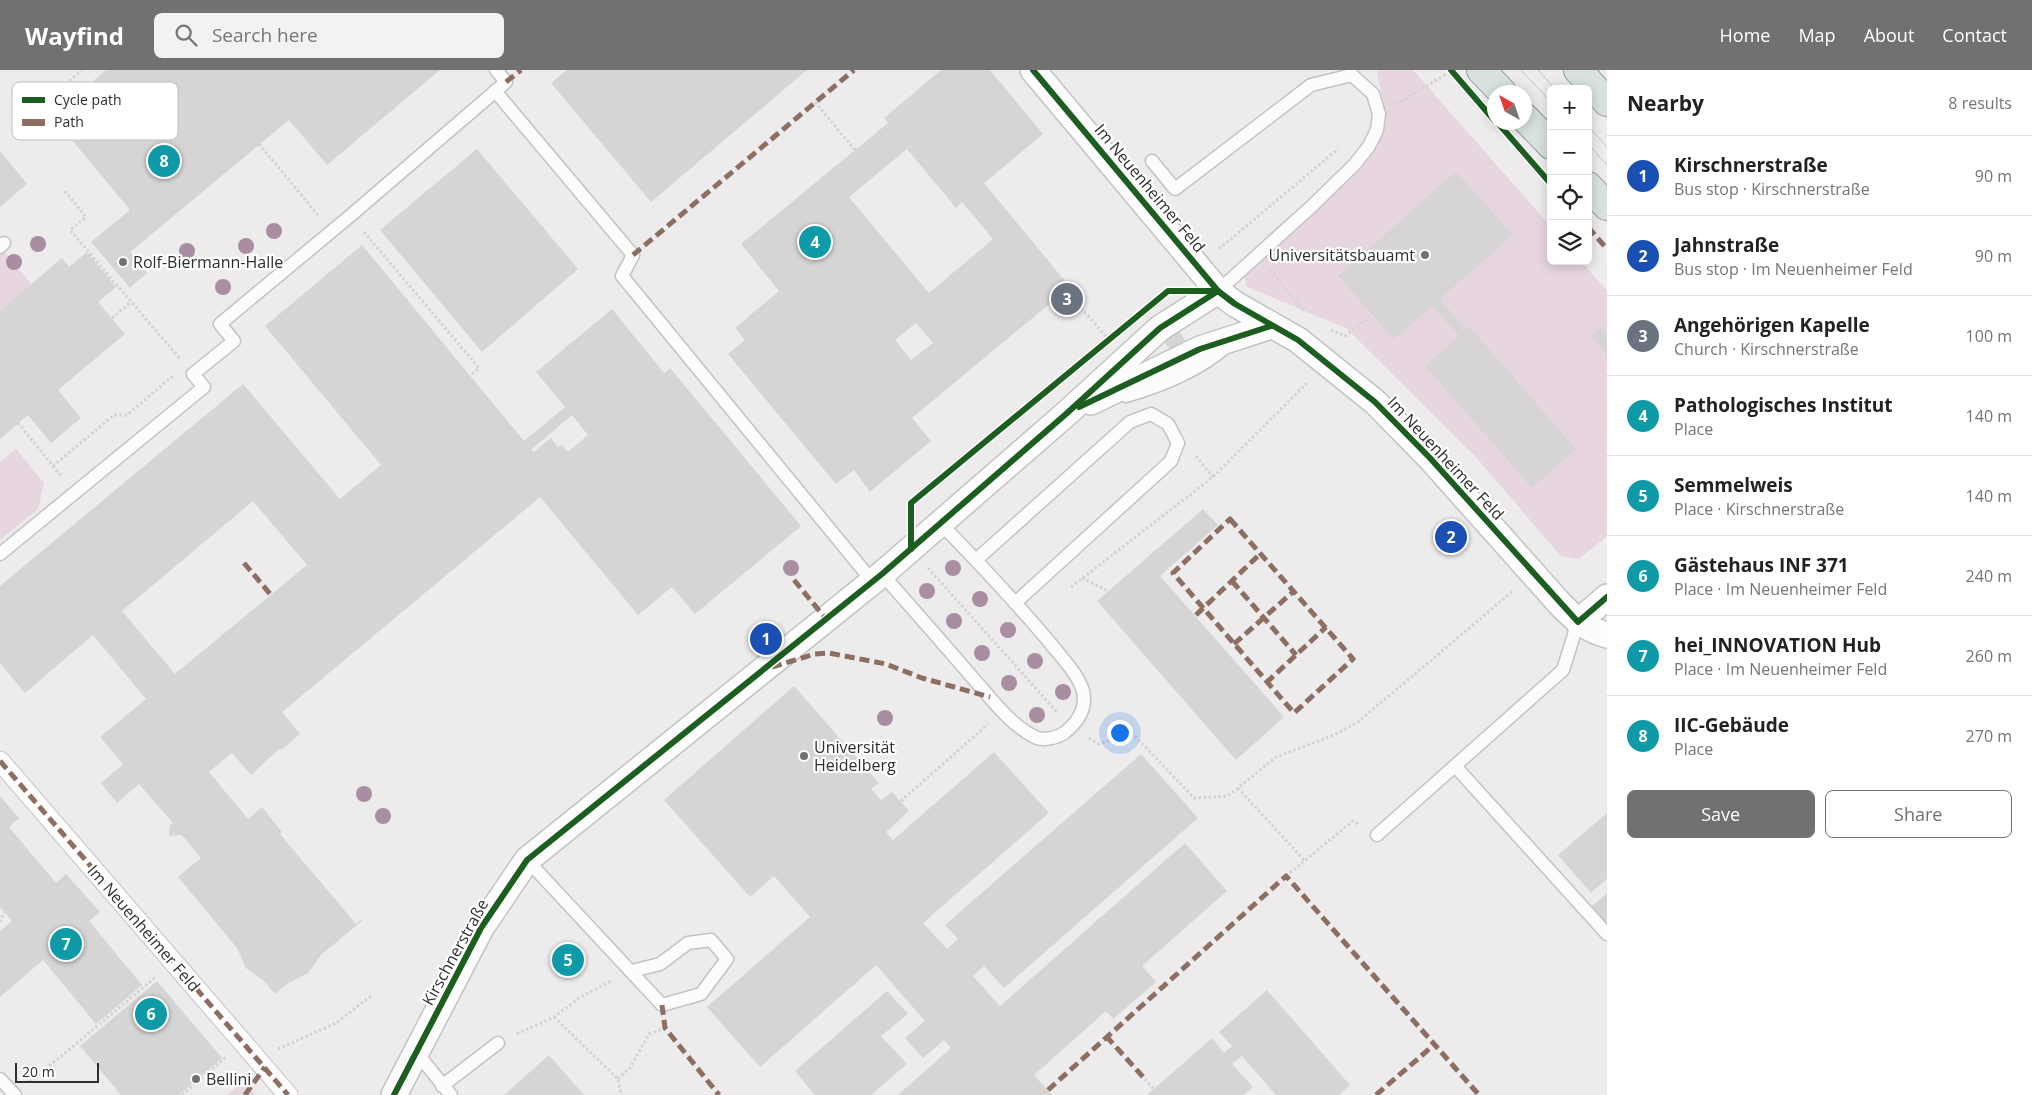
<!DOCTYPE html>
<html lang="en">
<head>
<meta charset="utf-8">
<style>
  :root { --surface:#fff; --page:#f2f2f2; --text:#222; --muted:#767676; --line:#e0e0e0; --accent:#727071 }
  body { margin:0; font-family:"Open Sans",sans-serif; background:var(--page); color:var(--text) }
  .controls { position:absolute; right:15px; top:15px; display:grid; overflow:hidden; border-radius:8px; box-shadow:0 2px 12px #0003 }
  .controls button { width:45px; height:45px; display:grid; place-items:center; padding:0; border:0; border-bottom:1px solid var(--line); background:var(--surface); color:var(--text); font:25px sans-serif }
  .compass { position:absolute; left:1487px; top:15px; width:45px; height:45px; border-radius:50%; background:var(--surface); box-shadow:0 2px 12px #0003; rotate:320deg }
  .scale { position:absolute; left:15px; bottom:12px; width:84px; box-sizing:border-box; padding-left:5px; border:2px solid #2f2e2f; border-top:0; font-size:14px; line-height:18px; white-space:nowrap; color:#2f2e2f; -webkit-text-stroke:4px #fff; paint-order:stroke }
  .you { position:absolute; left:1119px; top:662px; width:18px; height:18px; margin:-12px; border:4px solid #fff; border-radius:50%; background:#1a73e8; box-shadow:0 0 0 8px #1a73e833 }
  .badge { display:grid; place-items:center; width:32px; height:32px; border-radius:50%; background:var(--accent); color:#fff; font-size:16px; font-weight:700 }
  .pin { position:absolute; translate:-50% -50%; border:2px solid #fff; box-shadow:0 1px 5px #0006 }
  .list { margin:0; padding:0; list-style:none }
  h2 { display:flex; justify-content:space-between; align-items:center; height:65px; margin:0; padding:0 20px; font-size:21px }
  h2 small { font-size:16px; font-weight:400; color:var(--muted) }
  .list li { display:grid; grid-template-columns:32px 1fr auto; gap:15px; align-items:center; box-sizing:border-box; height:80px; padding:0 20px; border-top:1px solid var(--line) }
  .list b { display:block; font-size:19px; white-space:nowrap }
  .list p { margin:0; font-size:16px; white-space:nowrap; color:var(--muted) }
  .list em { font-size:16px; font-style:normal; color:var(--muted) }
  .actions { display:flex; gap:10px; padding:15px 20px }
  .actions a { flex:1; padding:11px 0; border:1px solid var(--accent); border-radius:8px; text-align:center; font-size:18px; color:var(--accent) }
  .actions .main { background:var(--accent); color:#fff }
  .icon { flex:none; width:28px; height:28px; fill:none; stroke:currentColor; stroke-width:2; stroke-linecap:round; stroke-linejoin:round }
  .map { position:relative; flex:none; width:1607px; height:1025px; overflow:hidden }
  header { display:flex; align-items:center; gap:30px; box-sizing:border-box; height:70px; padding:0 25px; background:var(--accent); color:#fff }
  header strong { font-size:24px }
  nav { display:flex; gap:28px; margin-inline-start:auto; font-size:18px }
  .search { width:350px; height:45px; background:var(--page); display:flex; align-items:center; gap:12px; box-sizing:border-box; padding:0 18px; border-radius:8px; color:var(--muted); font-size:19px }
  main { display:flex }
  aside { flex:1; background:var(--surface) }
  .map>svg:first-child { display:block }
</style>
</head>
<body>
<header>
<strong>Wayfind</strong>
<div class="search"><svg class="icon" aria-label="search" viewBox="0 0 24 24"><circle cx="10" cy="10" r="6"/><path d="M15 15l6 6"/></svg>Search here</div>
<nav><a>Home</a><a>Map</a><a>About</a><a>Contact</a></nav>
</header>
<main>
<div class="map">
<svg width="1607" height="1025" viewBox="0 0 1607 1025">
  <rect width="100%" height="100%" fill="#edebec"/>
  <g fill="#e7d6e0">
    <polygon points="1377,0 1413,0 1551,157 1551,191 1581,191 1607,221 1607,466 1579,489 1561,486 1476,387 1346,258 1247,217 1244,206 1363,94 1383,34"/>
    <polygon points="0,177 32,215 0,241"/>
    <polygon points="16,379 44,413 38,439 0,470 0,392"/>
    <polygon points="244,1011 256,1025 227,1025"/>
  </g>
  <g fill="#d6d4d5" fill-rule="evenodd">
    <polygon points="106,0 440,0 327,95 289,50 130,182 147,203 130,218 91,172 130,140 52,46"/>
    <polygon points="567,0 807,0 651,132 551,13"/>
    <path d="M941,0h49l53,64 -59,49 86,104 -158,131 19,23 -61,51 -16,-22 -18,14 -108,-130 17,-14 -10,-12 44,-37 -38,-47 147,-121 -4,-5zM907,79l49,59 6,-6 31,37 -64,54 -80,-96zM916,253l17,20 -22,17 -16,-20z"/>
    <polygon points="477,79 578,199 482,282 380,160"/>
    <polygon points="0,81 27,114 0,137"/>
    <polygon points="1456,101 1513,165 1440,229 1466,260 1470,257 1576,379 1532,418 1425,296 1459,266 1432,236 1394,270 1338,206"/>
    <path d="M362,175l162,196 41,-34 -29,-35 76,-63 52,64 6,-5 131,158 -106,88 -23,-27 -34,28 -98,-118 -258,215 18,22 -19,16 -1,-2 -29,27 -19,-22 -23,19 39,47 14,-12 20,25 -2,2 76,90 6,-5 1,1 -42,35 -13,18 -20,10 -13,11 -11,-13 -18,-13 -9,-20 -59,-71 23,-19 -19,-23 -13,1 1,-11 3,-2 -34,-39 -22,19 -16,-20 22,-19 -23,-27 46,-38 -53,-64 -68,58 -25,-30v-77l243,-202 97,115 41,-34 -116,-139zM572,345l16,20 -20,17 -6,-7 -4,2 -7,-9 -17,14 -3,-2zM253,431l54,64 -132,109 -53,-63z"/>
    <polygon points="87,182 116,217 98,232 125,264 58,320 81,348 51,373 28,345 0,369 0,241 62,188 69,197"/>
    <polygon points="1601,257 1607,264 1607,285 1591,266"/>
    <polygon points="1179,261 1185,270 1171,280 1164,272"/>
    <polygon points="1203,439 1218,455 1160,506 1284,647 1236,690 1097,531"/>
    <polygon points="794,616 879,713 871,719 881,730 892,722 909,741 886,762 893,770 994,682 1049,743 923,853 947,879 958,869 945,855 1141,684 1198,748 1004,918 984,896 973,906 1000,936 1185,773 1227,821 1142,896 1156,912 1113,949 1106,941 1034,1005 1052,1025 898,1025 951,978 944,970 923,988 905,968 925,951 876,895 760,997 707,937 810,847 774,806 750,827 664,730"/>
    <polygon points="0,726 19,748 9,757 56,813 66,804 100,842 89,851 142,915 96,954 43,890 0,927 0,861 12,851 0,837"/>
    <polygon points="1607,743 1607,809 1591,823 1558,785"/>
    <polygon points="1607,823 1607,857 1590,838"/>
    <polygon points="157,911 222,988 179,1025 121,1025 80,976"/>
    <polygon points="1267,920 1350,1015 1339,1025 1276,1025 1242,986 1232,994 1253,1017 1243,1025 1147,1025 1212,968 1224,983 1232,976 1219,962"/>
    <polygon points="887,921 908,944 881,966 907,994 871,1025 815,1025 795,1001"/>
    <polygon points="549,985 584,1025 504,1025"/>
  </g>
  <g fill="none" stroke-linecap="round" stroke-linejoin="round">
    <g stroke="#c4c2c3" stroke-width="15">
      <g id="service">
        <polyline points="495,21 633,185 622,206 873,512"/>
        <polyline points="1152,91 1175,119 1311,15 1352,5 1373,24 1379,44 1377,60 1369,76 1355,94 1312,136 1218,221"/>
        <polyline points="0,177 4,173"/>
        <path d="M1126,326c35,-10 72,-25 100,-49"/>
        <polyline points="0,484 204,317 193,304 234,271 220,254 350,146 506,12 496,0"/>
        <polyline points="976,490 1130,352 1151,344 1168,354 1178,373 1171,391 1015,533"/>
        <path d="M882,504c30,34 60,68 90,103 18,20 38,48 63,60 7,4 22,1 29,-4 13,-10 23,-24 19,-42 -5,-17 -21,-33 -32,-47 -35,-42 -72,-81 -110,-120"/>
        <polyline points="1455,696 1607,864"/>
        <polyline points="1377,765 1563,600 1578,552"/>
        <polyline points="527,790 662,935 701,924 727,889 711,870 688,873 660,894 632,901"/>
        <polyline points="416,982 451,1025"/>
        <polyline points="0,1009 15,1025"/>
        <polyline points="442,1016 498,973"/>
      </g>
    </g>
    <g stroke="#c4c2c3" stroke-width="21">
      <polyline id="pedestrian" points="0,691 288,1025"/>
    </g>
    <g stroke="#c4c2c3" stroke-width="28">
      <g id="minor">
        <path d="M1033,0l185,221 17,13 63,36 77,62 55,56 131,147c14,14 26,25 46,30"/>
        <polyline points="1091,332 1200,279 1271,256"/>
        <polyline points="1578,552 1607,527"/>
        <polyline points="394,1025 481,858 527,790 882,504 1066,344 1160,258 1218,221"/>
      </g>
    </g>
    <g stroke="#8f9d9c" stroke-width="30">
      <g id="primary">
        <polyline points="1481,0 1502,22"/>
        <polyline points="1578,0 1607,32"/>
        <polyline points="1524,47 1551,75"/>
        <polyline points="1588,116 1607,136"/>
      </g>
    </g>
    <g stroke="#d4d3d4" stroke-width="3" stroke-dasharray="2.5 2.5" stroke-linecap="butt">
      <polyline points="815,32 855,80"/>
      <polyline points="1396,34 1452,1"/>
      <polyline points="13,60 82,0"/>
      <polyline points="259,74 318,145"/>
      <polyline points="65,121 86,147 70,160 180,289"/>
      <polyline points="364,162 479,298 471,305"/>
      <polyline points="1219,179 1338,79"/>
      <polyline points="1270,200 1304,241"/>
      <polyline points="1068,223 1109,270"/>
      <polyline points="112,248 131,232"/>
      <polyline points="1331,260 1345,266 1372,245"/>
      <polyline points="18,353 62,407"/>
      <polyline points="1196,386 1213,407"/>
      <polyline points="53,396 114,345 127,345 174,305"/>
      <polyline points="928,498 1057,642"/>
      <polyline points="1082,508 1108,521"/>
      <polyline points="1071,517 1213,407 1308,312"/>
      <polyline points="1089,668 1099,674 1133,664 1194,728 1228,726 1276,687 1334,665 1358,652 1513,521"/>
      <polyline points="1238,718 1305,791"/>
      <polyline points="901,731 988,654"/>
      <polyline points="1286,806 1353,751 1360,755"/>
      <polyline points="0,852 4,842"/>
      <polyline points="554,947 618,1009 621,1025"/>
      <polyline points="517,964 554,947 579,928 613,910"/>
      <polyline points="278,979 336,953 371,926"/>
      <polyline points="618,1009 630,998 649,964 665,958"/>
      <polyline points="1145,1009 1154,1019"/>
      <polyline points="30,1012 156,907"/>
      <polyline points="182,1025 226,987"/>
    </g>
    <use href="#service" stroke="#fcfcfc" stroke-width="12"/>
    <use href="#pedestrian" stroke="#fcfcfc" stroke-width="19"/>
    <use href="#minor" stroke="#fcfcfc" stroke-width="25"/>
    <use href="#primary" stroke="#d8e1df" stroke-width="28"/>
    <g stroke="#c2c2c2" stroke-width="1">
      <polyline points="1521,0 1551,32"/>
      <polyline points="1538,0 1555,19"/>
      <polyline points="1588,56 1607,77"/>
      <polyline points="1588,74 1607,95"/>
    </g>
    <g stroke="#8d6e63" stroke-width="5" stroke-dasharray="10 5" stroke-linecap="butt">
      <polyline points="506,12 521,0"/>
      <polyline points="1588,157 1607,179"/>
      <polyline points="633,185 854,0"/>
      <polygon points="1230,449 1353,589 1294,643 1173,503"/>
      <polyline points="244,493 271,525"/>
      <polyline points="794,510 826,549"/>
      <polyline points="1232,511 1296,585"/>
      <polyline points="1196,545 1261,483"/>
      <polyline points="1234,574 1294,521"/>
      <polyline points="772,597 815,584 829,583 886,594 922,608 990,627"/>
      <polyline points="1266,613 1326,557"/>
      <polyline points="0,691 288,1025"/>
      <polyline points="662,935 665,958 719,1025"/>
      <polyline points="1106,966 1145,1009"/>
      <polyline points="1048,1020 1286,806 1479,1025"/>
      <polyline points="245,1025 265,997"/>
      <polyline points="1376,1025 1435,974"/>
    </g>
    <g stroke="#fff" stroke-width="9">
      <g id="cycleway">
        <polyline points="1033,0 1218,221 1235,234 1298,270 1375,332 1430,388 1578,552 1607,527"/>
        <polyline points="1451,0 1494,50"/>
        <polyline points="1497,52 1551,114"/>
        <polyline points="1079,337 1200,279 1271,256"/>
        <polyline points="911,479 911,433 1168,221 1218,221"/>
        <polyline points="394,1025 481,858 527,790 882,504 1066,344 1160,258 1218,221"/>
      </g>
    </g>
    <use href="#cycleway" stroke="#1b5e20" stroke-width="6"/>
  </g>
  <g fill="#a98ea1">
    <circle cx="274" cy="161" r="8"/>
    <circle cx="38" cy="174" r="8"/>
    <circle cx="246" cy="176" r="8"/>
    <circle cx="187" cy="181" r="8"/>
    <circle cx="14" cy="192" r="8"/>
    <circle cx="223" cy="217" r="8"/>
    <circle cx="791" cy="498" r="8"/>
    <circle cx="953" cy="498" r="8"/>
    <circle cx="927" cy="521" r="8"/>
    <circle cx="980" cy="529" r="8"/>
    <circle cx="954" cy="551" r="8"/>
    <circle cx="1008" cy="560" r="8"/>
    <circle cx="982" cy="583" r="8"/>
    <circle cx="1035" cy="591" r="8"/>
    <circle cx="1009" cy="613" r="8"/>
    <circle cx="1063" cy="622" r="8"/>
    <circle cx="1037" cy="645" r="8"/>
    <circle cx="885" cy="648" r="8"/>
    <circle cx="364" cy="724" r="8"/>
    <circle cx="383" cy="746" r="8"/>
  </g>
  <g fill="#727071" stroke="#fff" stroke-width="2">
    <circle cx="1425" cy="185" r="5"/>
    <circle cx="123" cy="192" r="5"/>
    <circle cx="804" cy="686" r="5"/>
    <circle cx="196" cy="1009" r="5"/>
  </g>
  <g text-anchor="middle" stroke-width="4.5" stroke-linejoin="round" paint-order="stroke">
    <g font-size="16" fill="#2f2e2f" stroke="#fff">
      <text transform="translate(1150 118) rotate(50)" y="6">Im Neuenheimer Feld</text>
      <text transform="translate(1446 388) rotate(47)" y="6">Im Neuenheimer Feld</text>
      <text transform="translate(144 858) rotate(49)" y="6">Im Neuenheimer Feld</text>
      <text transform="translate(455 882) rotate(-61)" y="6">Kirschnerstraße</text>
    </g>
    <g font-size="16" fill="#2f2e2f" stroke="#fff" text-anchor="start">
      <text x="1415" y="191" text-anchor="end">Universitätsbauamt</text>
      <text x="133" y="198">Rolf-Biermann-Halle</text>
      <text x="814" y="683">Universität<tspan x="814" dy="18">Heidelberg</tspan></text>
      <text x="206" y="1015">Bellini</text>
    </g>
  </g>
  <rect x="12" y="12" width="166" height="58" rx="8" fill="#fff" stroke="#c1c0c1" stroke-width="1"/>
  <rect x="22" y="27" width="23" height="6" fill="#1b5e20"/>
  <rect x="22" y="49" width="23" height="7" fill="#8d6e63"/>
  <g font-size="14" fill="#2f2e2f">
    <text x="54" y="35">Cycle path</text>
    <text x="54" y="57">Path</text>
  </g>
</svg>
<div class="controls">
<button>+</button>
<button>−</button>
<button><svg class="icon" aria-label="locate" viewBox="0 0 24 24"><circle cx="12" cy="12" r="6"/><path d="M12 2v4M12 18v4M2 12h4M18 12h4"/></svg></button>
<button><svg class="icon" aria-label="layers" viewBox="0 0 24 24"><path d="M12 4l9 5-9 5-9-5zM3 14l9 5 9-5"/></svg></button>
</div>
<svg class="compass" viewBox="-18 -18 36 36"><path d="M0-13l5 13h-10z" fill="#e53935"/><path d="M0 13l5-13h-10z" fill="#767676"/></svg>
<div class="scale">20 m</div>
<div class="you"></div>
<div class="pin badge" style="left:766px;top:569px;background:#1a4fb4">1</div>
<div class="pin badge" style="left:1451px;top:467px;background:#1a4fb4">2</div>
<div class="pin badge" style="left:1067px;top:229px;background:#6b7280">3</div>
<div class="pin badge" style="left:815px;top:172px;background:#0f9aa8">4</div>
<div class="pin badge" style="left:568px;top:890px;background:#0f9aa8">5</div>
<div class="pin badge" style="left:151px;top:944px;background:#0f9aa8">6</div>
<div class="pin badge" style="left:66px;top:874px;background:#0f9aa8">7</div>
<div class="pin badge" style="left:164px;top:91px;background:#0f9aa8">8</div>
</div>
<aside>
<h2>Nearby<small>8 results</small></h2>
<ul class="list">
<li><span class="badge" style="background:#1a4fb4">1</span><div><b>Kirschnerstraße</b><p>Bus stop · Kirschnerstraße</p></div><em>90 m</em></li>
<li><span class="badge" style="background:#1a4fb4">2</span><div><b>Jahnstraße</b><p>Bus stop · Im Neuenheimer Feld</p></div><em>90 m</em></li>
<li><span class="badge" style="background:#6b7280">3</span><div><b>Angehörigen Kapelle</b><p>Church · Kirschnerstraße</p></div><em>100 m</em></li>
<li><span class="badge" style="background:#0f9aa8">4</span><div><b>Pathologisches Institut</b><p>Place</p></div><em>140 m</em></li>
<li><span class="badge" style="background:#0f9aa8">5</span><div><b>Semmelweis</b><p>Place · Kirschnerstraße</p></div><em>140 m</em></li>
<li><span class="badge" style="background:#0f9aa8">6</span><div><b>Gästehaus INF 371</b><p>Place · Im Neuenheimer Feld</p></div><em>240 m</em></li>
<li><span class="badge" style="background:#0f9aa8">7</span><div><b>hei_INNOVATION Hub</b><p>Place · Im Neuenheimer Feld</p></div><em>260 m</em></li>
<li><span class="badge" style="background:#0f9aa8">8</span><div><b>IIC-Gebäude</b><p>Place</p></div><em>270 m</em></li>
</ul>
<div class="actions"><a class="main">Save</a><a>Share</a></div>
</aside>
</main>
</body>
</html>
